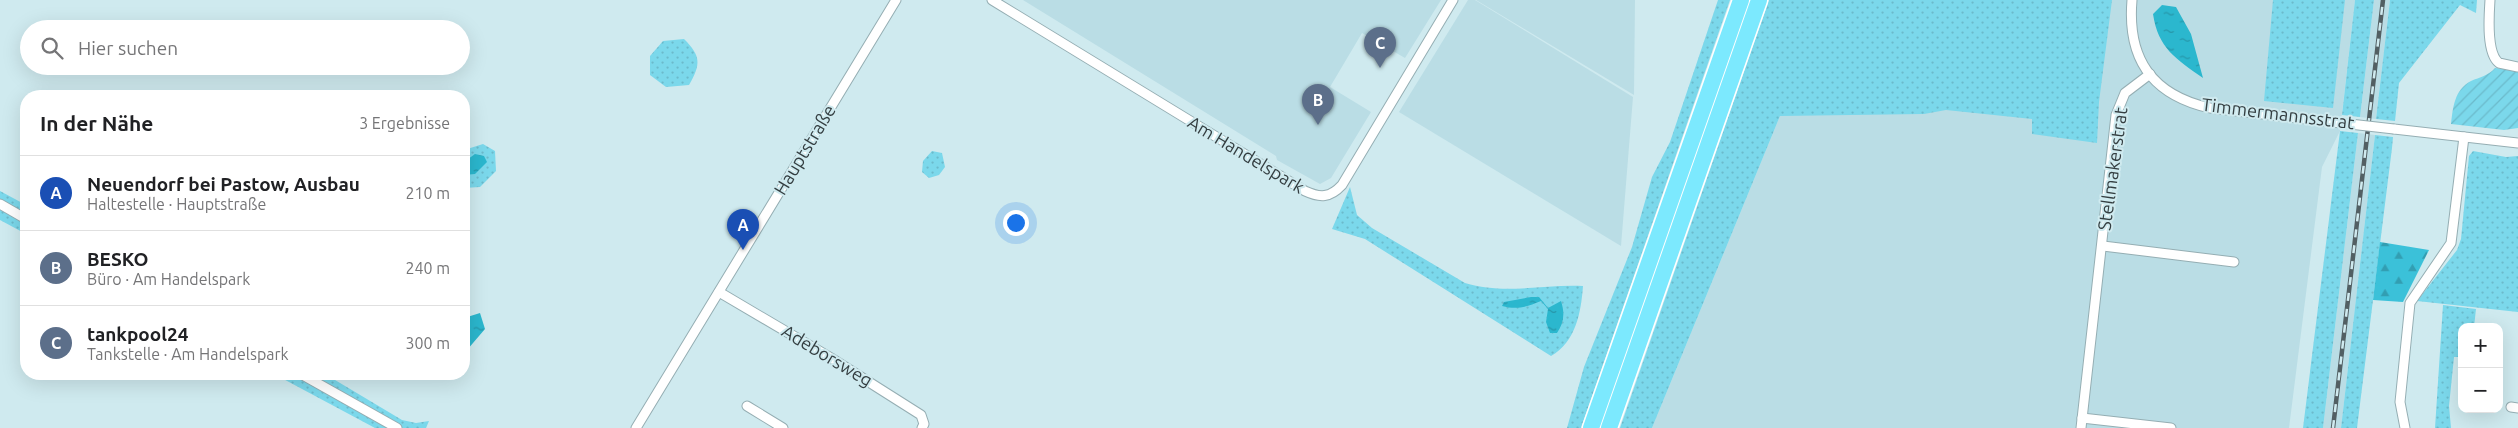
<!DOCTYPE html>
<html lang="de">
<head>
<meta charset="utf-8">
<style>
  :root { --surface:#fff; --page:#f6f6f6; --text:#202124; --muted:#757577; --line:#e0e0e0; --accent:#a21e6c }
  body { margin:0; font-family:Ubuntu,sans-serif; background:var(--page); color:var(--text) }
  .controls { position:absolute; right:15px; bottom:15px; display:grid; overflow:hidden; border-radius:10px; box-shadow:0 5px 20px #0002 }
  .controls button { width:45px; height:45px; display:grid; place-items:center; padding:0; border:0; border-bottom:1px solid var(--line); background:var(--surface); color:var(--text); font:25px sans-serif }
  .you { position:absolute; left:1015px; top:222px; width:18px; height:18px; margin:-12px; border:4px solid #fff; border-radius:50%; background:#1a73e8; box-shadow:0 0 0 8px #1a73e833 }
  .badge { display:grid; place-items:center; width:32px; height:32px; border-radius:50%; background:var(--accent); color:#fff; font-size:16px; font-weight:700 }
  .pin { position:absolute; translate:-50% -41px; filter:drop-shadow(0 1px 2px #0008) }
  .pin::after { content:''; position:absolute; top:26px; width:18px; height:15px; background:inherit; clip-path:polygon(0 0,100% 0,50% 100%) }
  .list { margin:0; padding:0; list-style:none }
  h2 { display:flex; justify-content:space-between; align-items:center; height:65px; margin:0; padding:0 20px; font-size:21px }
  h2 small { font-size:16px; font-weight:400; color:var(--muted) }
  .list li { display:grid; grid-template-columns:32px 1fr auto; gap:15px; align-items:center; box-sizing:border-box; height:75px; padding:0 20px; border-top:1px solid var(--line) }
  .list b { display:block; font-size:19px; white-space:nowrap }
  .list p { margin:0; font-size:16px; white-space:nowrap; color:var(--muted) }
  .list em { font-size:16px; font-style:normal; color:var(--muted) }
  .icon { flex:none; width:28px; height:28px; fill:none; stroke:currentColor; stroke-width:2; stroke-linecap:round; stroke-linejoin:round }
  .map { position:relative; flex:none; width:2518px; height:428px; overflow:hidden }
  .search { position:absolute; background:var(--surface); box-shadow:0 5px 20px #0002; left:20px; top:20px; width:450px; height:55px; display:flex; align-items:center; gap:12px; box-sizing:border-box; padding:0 18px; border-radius:28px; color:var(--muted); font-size:19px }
  .panel { position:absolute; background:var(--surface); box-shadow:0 5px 20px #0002; left:20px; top:90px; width:450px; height:290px; border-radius:20px }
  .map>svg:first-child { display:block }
</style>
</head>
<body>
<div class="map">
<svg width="2518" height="428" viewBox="0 0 2518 428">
  <defs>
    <pattern id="grass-dots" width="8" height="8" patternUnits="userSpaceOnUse" patternTransform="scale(1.25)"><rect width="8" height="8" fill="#7bd8eb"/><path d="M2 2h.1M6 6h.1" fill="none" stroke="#6bbacb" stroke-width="1.8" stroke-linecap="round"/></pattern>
    <pattern id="forest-firs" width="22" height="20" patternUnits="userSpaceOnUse" patternTransform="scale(1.25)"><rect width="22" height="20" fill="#3bc1d9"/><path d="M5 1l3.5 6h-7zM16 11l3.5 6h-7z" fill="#329eb2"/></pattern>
    <pattern id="garden-furrows" width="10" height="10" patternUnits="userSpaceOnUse" patternTransform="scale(1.25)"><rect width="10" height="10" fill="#7bd8eb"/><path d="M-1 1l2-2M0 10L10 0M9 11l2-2" fill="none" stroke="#6bbacb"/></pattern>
    <pattern id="water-ripples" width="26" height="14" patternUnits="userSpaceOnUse" patternTransform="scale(1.25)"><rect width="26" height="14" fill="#2bb7ce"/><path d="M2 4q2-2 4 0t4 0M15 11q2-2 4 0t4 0" fill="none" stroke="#2696a9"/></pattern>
  </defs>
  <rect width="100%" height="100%" fill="#cfeaef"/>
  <g fill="#badde5">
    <polygon points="1023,0 1441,0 1405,58 1362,33 1330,87 1371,112 1331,178 1320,184 1277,160 1276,156"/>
    <polygon points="1468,0 1475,0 1633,97 1621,246 1399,112"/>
    <polygon points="1476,0 1635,0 1634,95"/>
    <polygon points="1797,0 2355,0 2340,131 2322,167 2289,428 1652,428 1780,116 1775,66"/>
    <polygon points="2374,0 2390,0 2376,119 2360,117"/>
    <polygon points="2358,133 2375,135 2341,428 2323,428"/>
  </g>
  <g fill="url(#grass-dots)">
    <polygon points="1718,0 1730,0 1581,428 1567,428 1584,367 1632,247 1652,177 1670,142"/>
    <polygon points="1769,0 2112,0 2099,102 2097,143 2032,134 2032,119 1946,110 1924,114 1780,116 1652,428 1620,428"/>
    <polygon points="2273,0 2345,0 2333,108 2264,101"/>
    <polygon points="2355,0 2374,0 2360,117 2342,115"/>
    <polygon points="2390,0 2477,0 2476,13 2460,5 2399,83 2395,121 2376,119"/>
    <path d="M684,39c17,17 17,25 5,46l-23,2 -16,-12v-19l13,-15z"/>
    <polygon points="2340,131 2358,133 2323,428 2303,428"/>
    <polygon points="2375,135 2393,137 2392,148 2357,428 2341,428"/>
    <polygon points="483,144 495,151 496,171 480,187 464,188 464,150"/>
    <polygon points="932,151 942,153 945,167 939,175 929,178 922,172 923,161"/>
    <polygon points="2473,151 2506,157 2518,156 2518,312 2417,301 2457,250 2461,239 2469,156"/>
    <path d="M1350,187l7,28 15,13 93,55c40,12 78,1 118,3 -2,26 -7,56 -32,70l-186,-117 -33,-10z"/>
    <polygon points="0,191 26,205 26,234 0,220"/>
    <polygon points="2443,305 2476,309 2474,327 2462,327 2462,357 2454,357 2449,406 2451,428 2435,428"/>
    <polygon points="274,374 325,374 402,420 416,423 429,421 426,428 375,428"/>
  </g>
  <polygon fill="url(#forest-firs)" points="2380,242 2429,250 2403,302 2373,300"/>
  <path fill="url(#garden-furrows)" d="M2495,68l23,2v58l-14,2 -53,-6c2,-16 3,-34 20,-43 9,-4 17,-5 24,-13z"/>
  <g fill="url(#water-ripples)">
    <path d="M2162,5l14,2 15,27 12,44c-27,-19 -45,-30 -50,-64z"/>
    <polygon points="475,154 484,156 487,162 475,174 464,175 464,162"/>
    <path d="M1531,297h8l9,11 13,-7c4,12 3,22 -4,32h-7l-4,-11 2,-13 -7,-8c-14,6 -24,9 -39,5l2,-4z"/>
    <polygon points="480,313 485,329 467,350 464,358 464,318"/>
  </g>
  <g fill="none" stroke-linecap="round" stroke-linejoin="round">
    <g stroke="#95aeb3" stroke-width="11">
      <g id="street">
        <path d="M992,0l313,191c15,7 25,7 37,-6l111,-185"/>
        <path d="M2132,0c-5,59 20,95 78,108l131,15"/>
        <path d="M2490,0c-1,16 -4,53 9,63l19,4"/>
        <polyline points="2394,129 2518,143"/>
        <polyline points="0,204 26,219"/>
        <polyline points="2103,246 2234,262"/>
        <polyline points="719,292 831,358 921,415 924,424 922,428"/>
        <polyline points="301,374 397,428"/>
        <polyline points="747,406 783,428"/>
        <polyline points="2511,407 2518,408"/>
        <polyline points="2082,418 2171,428"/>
        <polyline points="636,428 896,0"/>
        <polyline points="2081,428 2116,115 2125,93 2150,74"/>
        <polyline points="2405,428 2400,402 2410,303 2451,243 2464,137"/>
      </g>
    </g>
    <g stroke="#fff" stroke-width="19">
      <g id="highway">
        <polyline points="1591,428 1741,0"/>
        <polyline points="1609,428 1759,0"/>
      </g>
    </g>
    <use href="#street" stroke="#fff" stroke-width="9"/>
    <use href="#highway" stroke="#7ce9fe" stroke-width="16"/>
    <g stroke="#525f63" stroke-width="4.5">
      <polyline id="rail" points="2333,428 2383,0"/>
    </g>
    <use href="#rail" stroke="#cfeaef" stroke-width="2.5" stroke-dasharray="8" stroke-linecap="butt"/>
    <g stroke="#95aeb3" stroke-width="11" stroke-linecap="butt">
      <polyline id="street-bridge" points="2341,123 2394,129"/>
    </g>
    <use href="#street-bridge" stroke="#fff" stroke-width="9"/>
  </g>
  <g text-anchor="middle" stroke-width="4" stroke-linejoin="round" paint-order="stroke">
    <g font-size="18" fill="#343e41" stroke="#cfeaef">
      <text transform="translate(2278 114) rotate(7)" y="6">Timmermannsstrat</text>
      <text transform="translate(805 150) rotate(-59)" y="6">Hauptstraße</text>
      <text transform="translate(1246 155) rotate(31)" y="6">Am Handelspark</text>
      <text transform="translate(2113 169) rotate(-82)" y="6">Stellmakerstrat</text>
      <text transform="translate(827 356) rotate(31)" y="6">Adeborsweg</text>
    </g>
  </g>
</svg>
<div class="controls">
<button>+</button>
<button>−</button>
</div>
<div class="you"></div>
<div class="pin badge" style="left:743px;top:250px;background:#1a4fb4">A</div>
<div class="pin badge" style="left:1318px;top:125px;background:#5c6f8a">B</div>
<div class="pin badge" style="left:1380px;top:68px;background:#5c6f8a">C</div>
<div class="search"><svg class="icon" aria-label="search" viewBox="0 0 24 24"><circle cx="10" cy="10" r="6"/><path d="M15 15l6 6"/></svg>Hier suchen</div>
<section class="panel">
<h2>In der Nähe<small>3 Ergebnisse</small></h2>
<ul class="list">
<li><span class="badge" style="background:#1a4fb4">A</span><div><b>Neuendorf bei Pastow, Ausbau</b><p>Haltestelle · Hauptstraße</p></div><em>210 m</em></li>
<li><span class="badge" style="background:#5c6f8a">B</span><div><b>BESKO</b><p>Büro · Am Handelspark</p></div><em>240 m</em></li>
<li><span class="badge" style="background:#5c6f8a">C</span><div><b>tankpool24</b><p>Tankstelle · Am Handelspark</p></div><em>300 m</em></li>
</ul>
</section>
</div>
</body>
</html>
